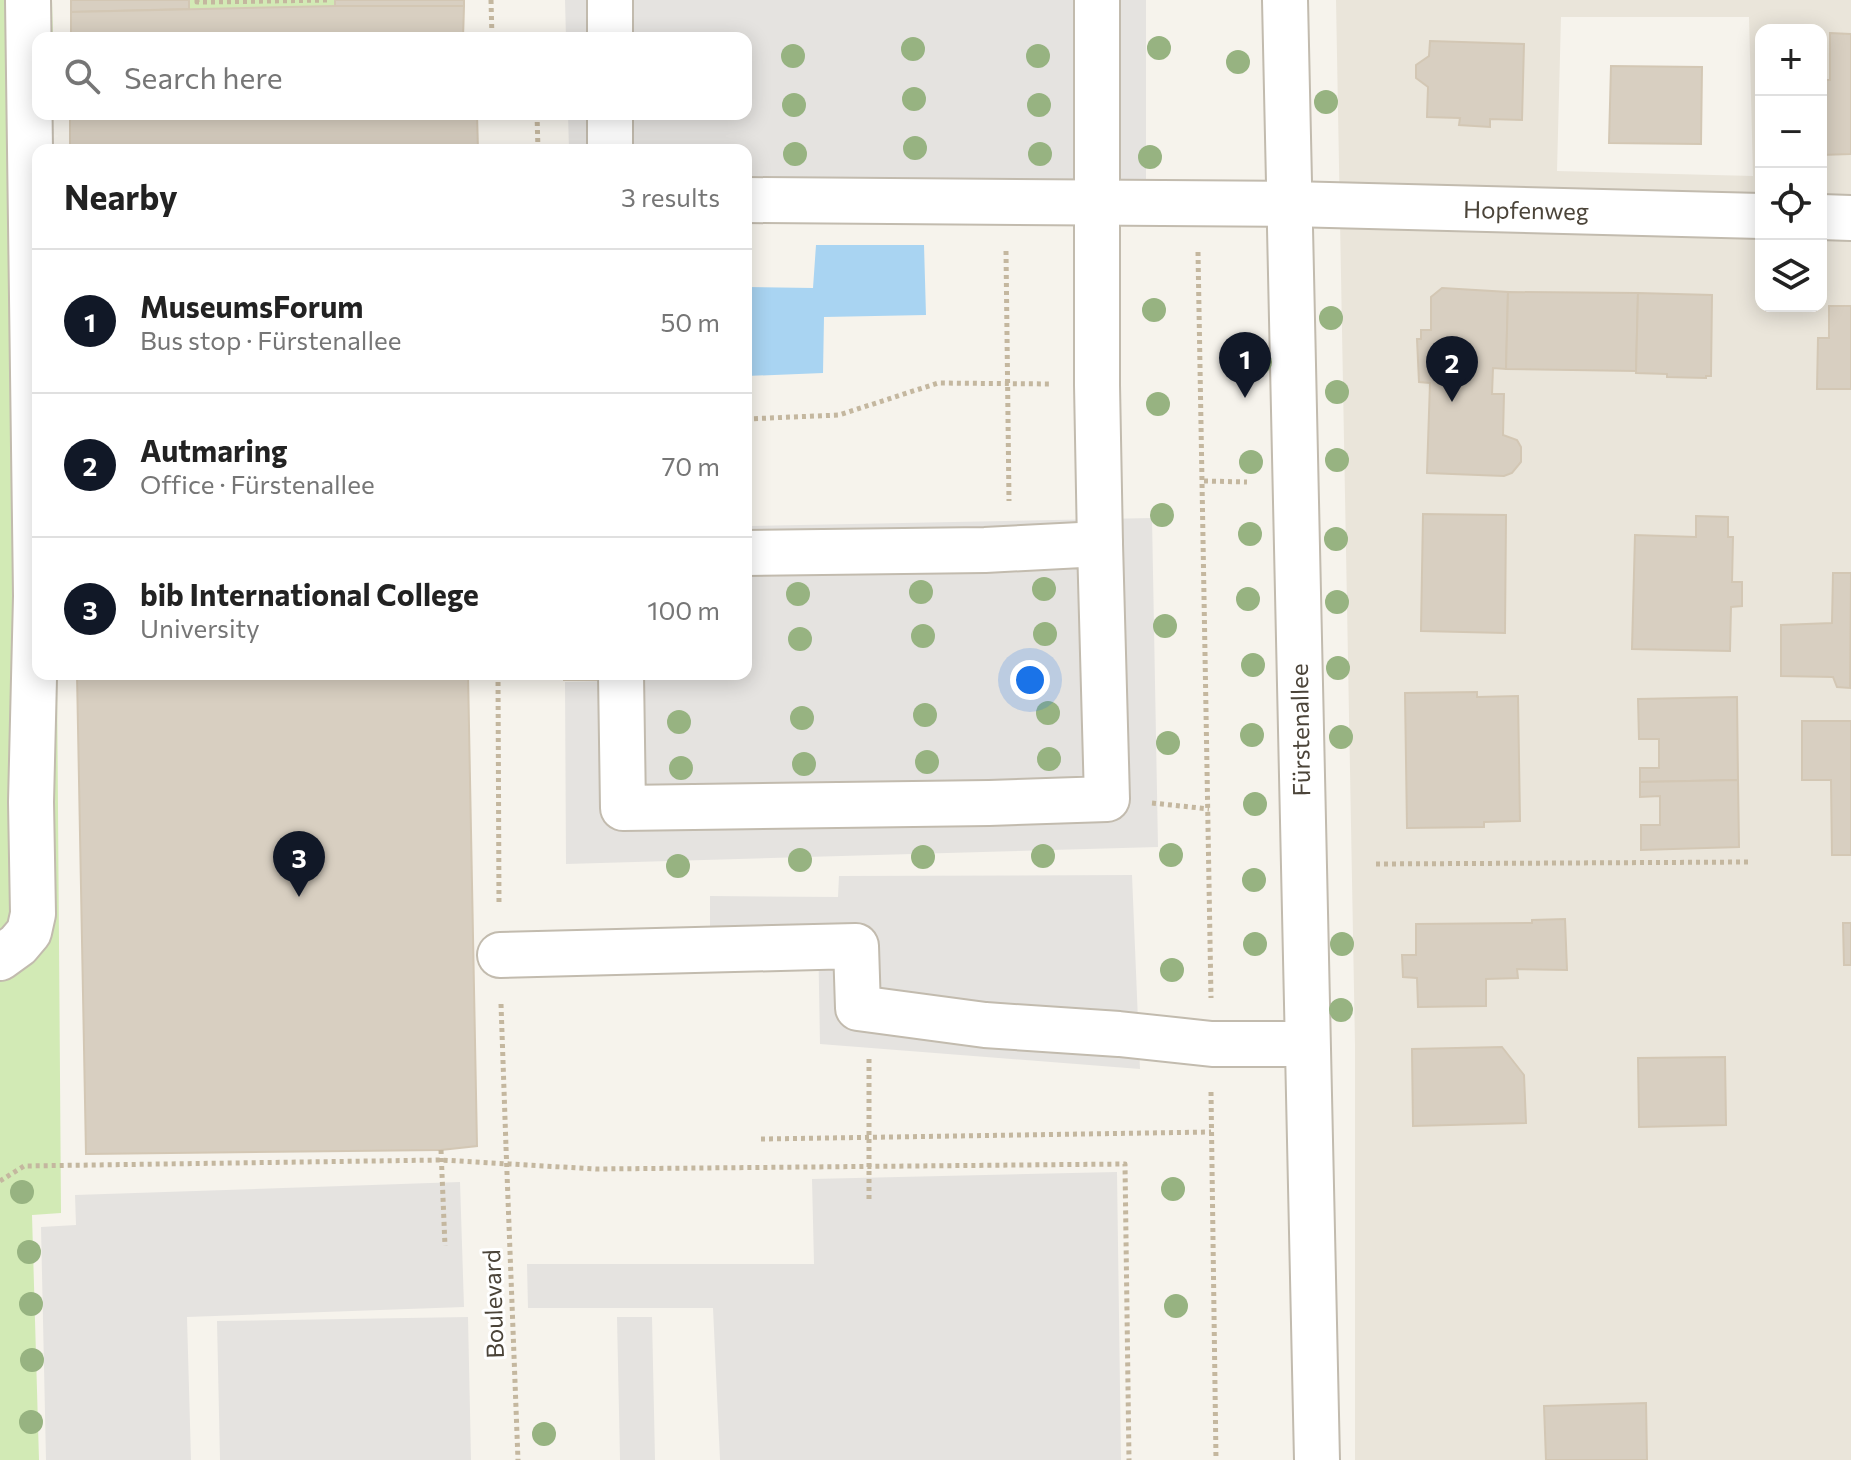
<!DOCTYPE html>
<html lang="en">
<head>
<meta charset="utf-8">
<style>
  :root { --surface:#fff; --page:#f6f6f6; --text:#222; --muted:#767676; --line:#e0e0e0; --accent:#111827 }
  body { margin:0; font-family:Commissioner,sans-serif; background:var(--page); color:var(--text) }
  .controls { position:absolute; right:24px; top:24px; display:grid; overflow:hidden; border-radius:16px; box-shadow:0 4px 20px #0003 }
  .controls button { width:72px; height:72px; display:grid; place-items:center; padding:0; border:0; border-bottom:2px solid var(--line); background:var(--surface); color:var(--text); font:40px sans-serif }
  .you { position:absolute; left:1030px; top:680px; width:28px; height:28px; margin:-20px; border:6px solid #fff; border-radius:50%; background:#1a73e8; box-shadow:0 0 0 12px #1a73e833 }
  .badge { display:grid; place-items:center; width:52px; height:52px; border-radius:50%; background:var(--accent); color:#fff; font-size:26px; font-weight:700 }
  .pin { position:absolute; translate:-50% -66px; filter:drop-shadow(0 2px 4px #0008) }
  .pin::after { content:''; position:absolute; top:42px; width:28px; height:24px; background:inherit; clip-path:polygon(0 0,100% 0,50% 100%) }
  .list { margin:0; padding:0; list-style:none }
  h2 { display:flex; justify-content:space-between; align-items:center; height:104px; margin:0; padding:0 32px; font-size:34px }
  h2 small { font-size:26px; font-weight:400; color:var(--muted) }
  .list li { display:grid; grid-template-columns:52px 1fr auto; gap:24px; align-items:center; box-sizing:border-box; height:144px; padding:0 32px; border-top:2px solid var(--line) }
  .list b { display:block; font-size:30px; white-space:nowrap }
  .list p { margin:0; font-size:26px; white-space:nowrap; color:var(--muted) }
  .list em { font-size:26px; font-style:normal; color:var(--muted) }
  .icon { flex:none; width:44px; height:44px; fill:none; stroke:currentColor; stroke-width:2; stroke-linecap:round; stroke-linejoin:round }
  .map { position:relative; flex:none; width:1851px; height:1460px; overflow:hidden }
  .search { position:absolute; background:var(--surface); box-shadow:0 4px 20px #0003; left:32px; top:32px; width:720px; height:88px; display:flex; align-items:center; gap:20px; box-sizing:border-box; padding:0 28px; border-radius:16px; color:var(--muted); font-size:30px }
  .panel { position:absolute; background:var(--surface); box-shadow:0 4px 20px #0003; left:32px; top:144px; width:720px; height:536px; border-radius:16px }
  .map>svg:first-child { display:block }
</style>
</head>
<body>
<div class="map">
<svg width="1851" height="1460" viewBox="0 0 1851 1460">
  <rect width="100%" height="100%" fill="#f6f3ec"/>
  <path fill="#eae5da" fill-rule="evenodd" d="M1336,0h515v1460h-496v-415zM1561,17h188l4,159 -196,-5zM1761,30h60v276h-60z"/>
  <g fill="#d2eab5">
    <polygon points="0,0 52,0 53,38 38,38 38,114 53,114 53,150 38,150 38,674 57,674 61,1211 61,1213 32,1215 39,1460 0,1460"/>
    <polygon points="189,0 335,0 335,6 189,9"/>
  </g>
  <g fill="#e5e3e0">
    <polygon points="565,0 1146,0 1146,221 746,217 746,150 569,150 568,114 746,114 746,38 566,38"/>
    <polygon points="1152,518 1158,847 566,864 565,682 601,681 602,674 746,674 746,526"/>
    <polygon points="1132,875 1140,1069 820,1044 818,930 710,930 710,896 838,897 839,876"/>
    <polygon points="1117,1172 1121,1460 720,1460 713,1308 528,1308 527,1264 814,1264 812,1179"/>
    <polygon points="460,1182 464,1307 187,1317 191,1460 46,1460 41,1227 76,1225 75,1195"/>
    <polygon points="468,1317 471,1460 220,1460 217,1321"/>
    <polygon points="617,1317 652,1317 655,1460 620,1460"/>
  </g>
  <polygon fill="#a9d4f2" points="816,245 924,245 926,315 824,317 823,373 746,376 746,287 813,288"/>
  <g fill="#d8cfc1" stroke="#d3c7b4" stroke-width="2">
    <polygon points="71,0 189,0 189,9 71,12"/>
    <rect x="335" y="0" width="129" height="6"/>
    <polygon points="335,6 464,6 463,38 71,38 71,12"/>
    <polygon points="1830,33 1851,34 1851,154 1821,155 1821,80 1830,80"/>
    <polygon points="1430,41 1524,44 1522,120 1490,119 1490,127 1459,125 1460,118 1427,117 1428,87 1416,78 1416,65 1429,56"/>
    <polygon points="1611,66 1702,67 1701,144 1609,143"/>
    <polygon points="70,114 477,114 478,150 70,150"/>
    <polygon points="1442,288 1508,292 1506,369 1493,368 1492,394 1504,394 1503,435 1517,440 1521,447 1521,462 1512,473 1504,476 1427,473 1430,383 1419,382 1417,339 1421,339 1421,330 1431,330 1431,297"/>
    <polygon points="1508,292 1638,293 1636,371 1506,369"/>
    <polygon points="1638,293 1712,295 1711,376 1706,376 1706,378 1667,377 1667,374 1636,373"/>
    <polygon points="1829,306 1851,306 1851,389 1817,389 1818,338 1829,338"/>
    <polygon points="1423,514 1506,515 1505,633 1421,631"/>
    <polygon points="1696,516 1728,517 1728,537 1733,537 1732,582 1742,582 1742,606 1731,607 1730,651 1632,649 1635,535 1696,537"/>
    <polygon points="1833,573 1851,573 1850,688 1837,687 1833,677 1781,676 1781,625 1832,623"/>
    <polygon points="77,674 468,674 477,1146 441,1150 86,1154"/>
    <rect x="564" y="674" width="34" height="6"/>
    <polygon points="1477,692 1477,697 1518,696 1520,821 1484,822 1484,827 1407,828 1405,693"/>
    <polygon points="1737,697 1738,780 1640,782 1640,768 1659,768 1659,739 1639,739 1638,699"/>
    <polygon points="1802,721 1851,721 1851,855 1832,855 1831,780 1802,780"/>
    <polygon points="1738,780 1739,847 1641,850 1641,825 1660,825 1660,796 1640,797 1640,782"/>
    <polygon points="1565,919 1567,970 1517,969 1518,978 1486,979 1486,1006 1418,1007 1417,978 1403,977 1402,955 1416,955 1416,924 1532,923 1532,920"/>
    <polygon points="1843,923 1851,923 1851,965 1844,965"/>
    <polygon points="1502,1047 1524,1075 1526,1123 1413,1126 1412,1049"/>
    <polygon points="1725,1057 1726,1125 1639,1127 1638,1058"/>
    <polygon points="1646,1403 1647,1460 1546,1460 1544,1406"/>
  </g>
  <g fill="none" stroke-linecap="round" stroke-linejoin="round">
    <g stroke="#c2bbae" stroke-width="48">
      <g id="minor">
        <polyline points="610,0 610,38"/>
        <polyline points="1097,0 1097,385 1100,544"/>
        <polyline points="1285,0 1317,1460"/>
        <polyline points="610,114 610,150"/>
        <polyline points="746,200 1290,204 1761,216"/>
        <polyline points="1821,217 1851,218"/>
        <polyline points="621,674 623,808 989,803 1107,799 1100,544 985,550 746,553"/>
        <polyline points="500,955 856,946 858,1008 985,1025 1119,1034 1212,1044 1307,1044"/>
        <polyline points="0,958 18,945 29,932 33,914 31,802 36,596 28,0"/>
      </g>
    </g>
    <g stroke="#c4b79f" stroke-width="5" stroke-dasharray="4 4" stroke-linecap="butt">
      <polyline points="197,0 197,2 211,2 328,0"/>
      <polyline points="491,0 492,38"/>
      <polyline points="537,114 538,150"/>
      <polyline points="1006,251 1009,501"/>
      <polyline points="1198,252 1211,998"/>
      <polyline points="746,419 839,415 938,383 1052,384"/>
      <polyline points="1204,481 1247,482"/>
      <polyline points="498,674 499,906"/>
      <polyline points="1152,803 1209,809"/>
      <polyline points="1376,864 1751,862"/>
      <polyline points="501,1004 506,1147"/>
      <polyline points="1211,1092 1216,1460"/>
      <polyline points="761,1139 1211,1132"/>
      <polyline points="441,1150 445,1246"/>
      <polyline points="0,1181 24,1166 441,1160 596,1169 1125,1164 1129,1460"/>
      <polyline points="869,1199 869,1059"/>
    </g>
    <use href="#minor" stroke="#fff" stroke-width="44"/>
    <polyline stroke="#c4b79f" stroke-width="5" stroke-dasharray="4 4" stroke-linecap="butt" points="506,1147 518,1460"/>
  </g>
  <g fill="#97b381">
    <circle cx="1159" cy="48" r="12"/>
    <circle cx="913" cy="49" r="12"/>
    <circle cx="793" cy="56" r="12"/>
    <circle cx="1038" cy="56" r="12"/>
    <circle cx="1238" cy="62" r="12"/>
    <circle cx="914" cy="99" r="12"/>
    <circle cx="1326" cy="102" r="12"/>
    <circle cx="794" cy="105" r="12"/>
    <circle cx="1039" cy="105" r="12"/>
    <circle cx="915" cy="148" r="12"/>
    <circle cx="795" cy="154" r="12"/>
    <circle cx="1040" cy="154" r="12"/>
    <circle cx="1150" cy="157" r="12"/>
    <circle cx="1154" cy="310" r="12"/>
    <circle cx="1331" cy="318" r="12"/>
    <circle cx="1260" cy="362" r="12"/>
    <circle cx="1337" cy="392" r="12"/>
    <circle cx="1158" cy="404" r="12"/>
    <circle cx="1337" cy="460" r="12"/>
    <circle cx="1251" cy="462" r="12"/>
    <circle cx="1162" cy="515" r="12"/>
    <circle cx="1250" cy="534" r="12"/>
    <circle cx="1336" cy="539" r="12"/>
    <circle cx="1044" cy="589" r="12"/>
    <circle cx="921" cy="592" r="12"/>
    <circle cx="798" cy="594" r="12"/>
    <circle cx="1248" cy="599" r="12"/>
    <circle cx="1337" cy="602" r="12"/>
    <circle cx="1165" cy="626" r="12"/>
    <circle cx="1045" cy="634" r="12"/>
    <circle cx="923" cy="636" r="12"/>
    <circle cx="800" cy="639" r="12"/>
    <circle cx="1253" cy="665" r="12"/>
    <circle cx="1338" cy="668" r="12"/>
    <circle cx="1048" cy="713" r="12"/>
    <circle cx="925" cy="715" r="12"/>
    <circle cx="802" cy="718" r="12"/>
    <circle cx="679" cy="722" r="12"/>
    <circle cx="1252" cy="735" r="12"/>
    <circle cx="1341" cy="737" r="12"/>
    <circle cx="1168" cy="743" r="12"/>
    <circle cx="1049" cy="759" r="12"/>
    <circle cx="927" cy="762" r="12"/>
    <circle cx="804" cy="764" r="12"/>
    <circle cx="681" cy="768" r="12"/>
    <circle cx="1255" cy="804" r="12"/>
    <circle cx="1171" cy="855" r="12"/>
    <circle cx="1043" cy="856" r="12"/>
    <circle cx="923" cy="857" r="12"/>
    <circle cx="800" cy="860" r="12"/>
    <circle cx="678" cy="866" r="12"/>
    <circle cx="1254" cy="880" r="12"/>
    <circle cx="1255" cy="944" r="12"/>
    <circle cx="1342" cy="944" r="12"/>
    <circle cx="1172" cy="970" r="12"/>
    <circle cx="1341" cy="1010" r="12"/>
    <circle cx="1173" cy="1189" r="12"/>
    <circle cx="22" cy="1192" r="12"/>
    <circle cx="29" cy="1252" r="12"/>
    <circle cx="31" cy="1304" r="12"/>
    <circle cx="1176" cy="1306" r="12"/>
    <circle cx="32" cy="1360" r="12"/>
    <circle cx="31" cy="1422" r="12"/>
    <circle cx="544" cy="1434" r="12"/>
  </g>
  <g text-anchor="middle" stroke-width="6" stroke-linejoin="round" paint-order="stroke">
    <g font-size="24" fill="#4b4439" stroke="#fff">
      <text transform="translate(1526 211) rotate(1)" y="8">Hopfenweg</text>
      <text transform="translate(1301 730) rotate(-91)" y="8">Fürstenallee</text>
      <text transform="translate(494 1304) rotate(-92)" y="8">Boulevard</text>
    </g>
  </g>
</svg>
<div class="controls">
<button>+</button>
<button>−</button>
<button><svg class="icon" aria-label="locate" viewBox="0 0 24 24"><circle cx="12" cy="12" r="6"/><path d="M12 2v4M12 18v4M2 12h4M18 12h4"/></svg></button>
<button><svg class="icon" aria-label="layers" viewBox="0 0 24 24"><path d="M12 4l9 5-9 5-9-5zM3 14l9 5 9-5"/></svg></button>
</div>
<div class="you"></div>
<div class="pin badge" style="left:1245px;top:398px">1</div>
<div class="pin badge" style="left:1452px;top:402px">2</div>
<div class="pin badge" style="left:299px;top:897px">3</div>
<div class="search"><svg class="icon" aria-label="search" viewBox="0 0 24 24"><circle cx="10" cy="10" r="6"/><path d="M15 15l6 6"/></svg>Search here</div>
<section class="panel">
<h2>Nearby<small>3 results</small></h2>
<ul class="list">
<li><span class="badge">1</span><div><b>MuseumsForum</b><p>Bus stop · Fürstenallee</p></div><em>50 m</em></li>
<li><span class="badge">2</span><div><b>Autmaring</b><p>Office · Fürstenallee</p></div><em>70 m</em></li>
<li><span class="badge">3</span><div><b>bib International College</b><p>University</p></div><em>100 m</em></li>
</ul>
</section>
</div>
</body>
</html>
